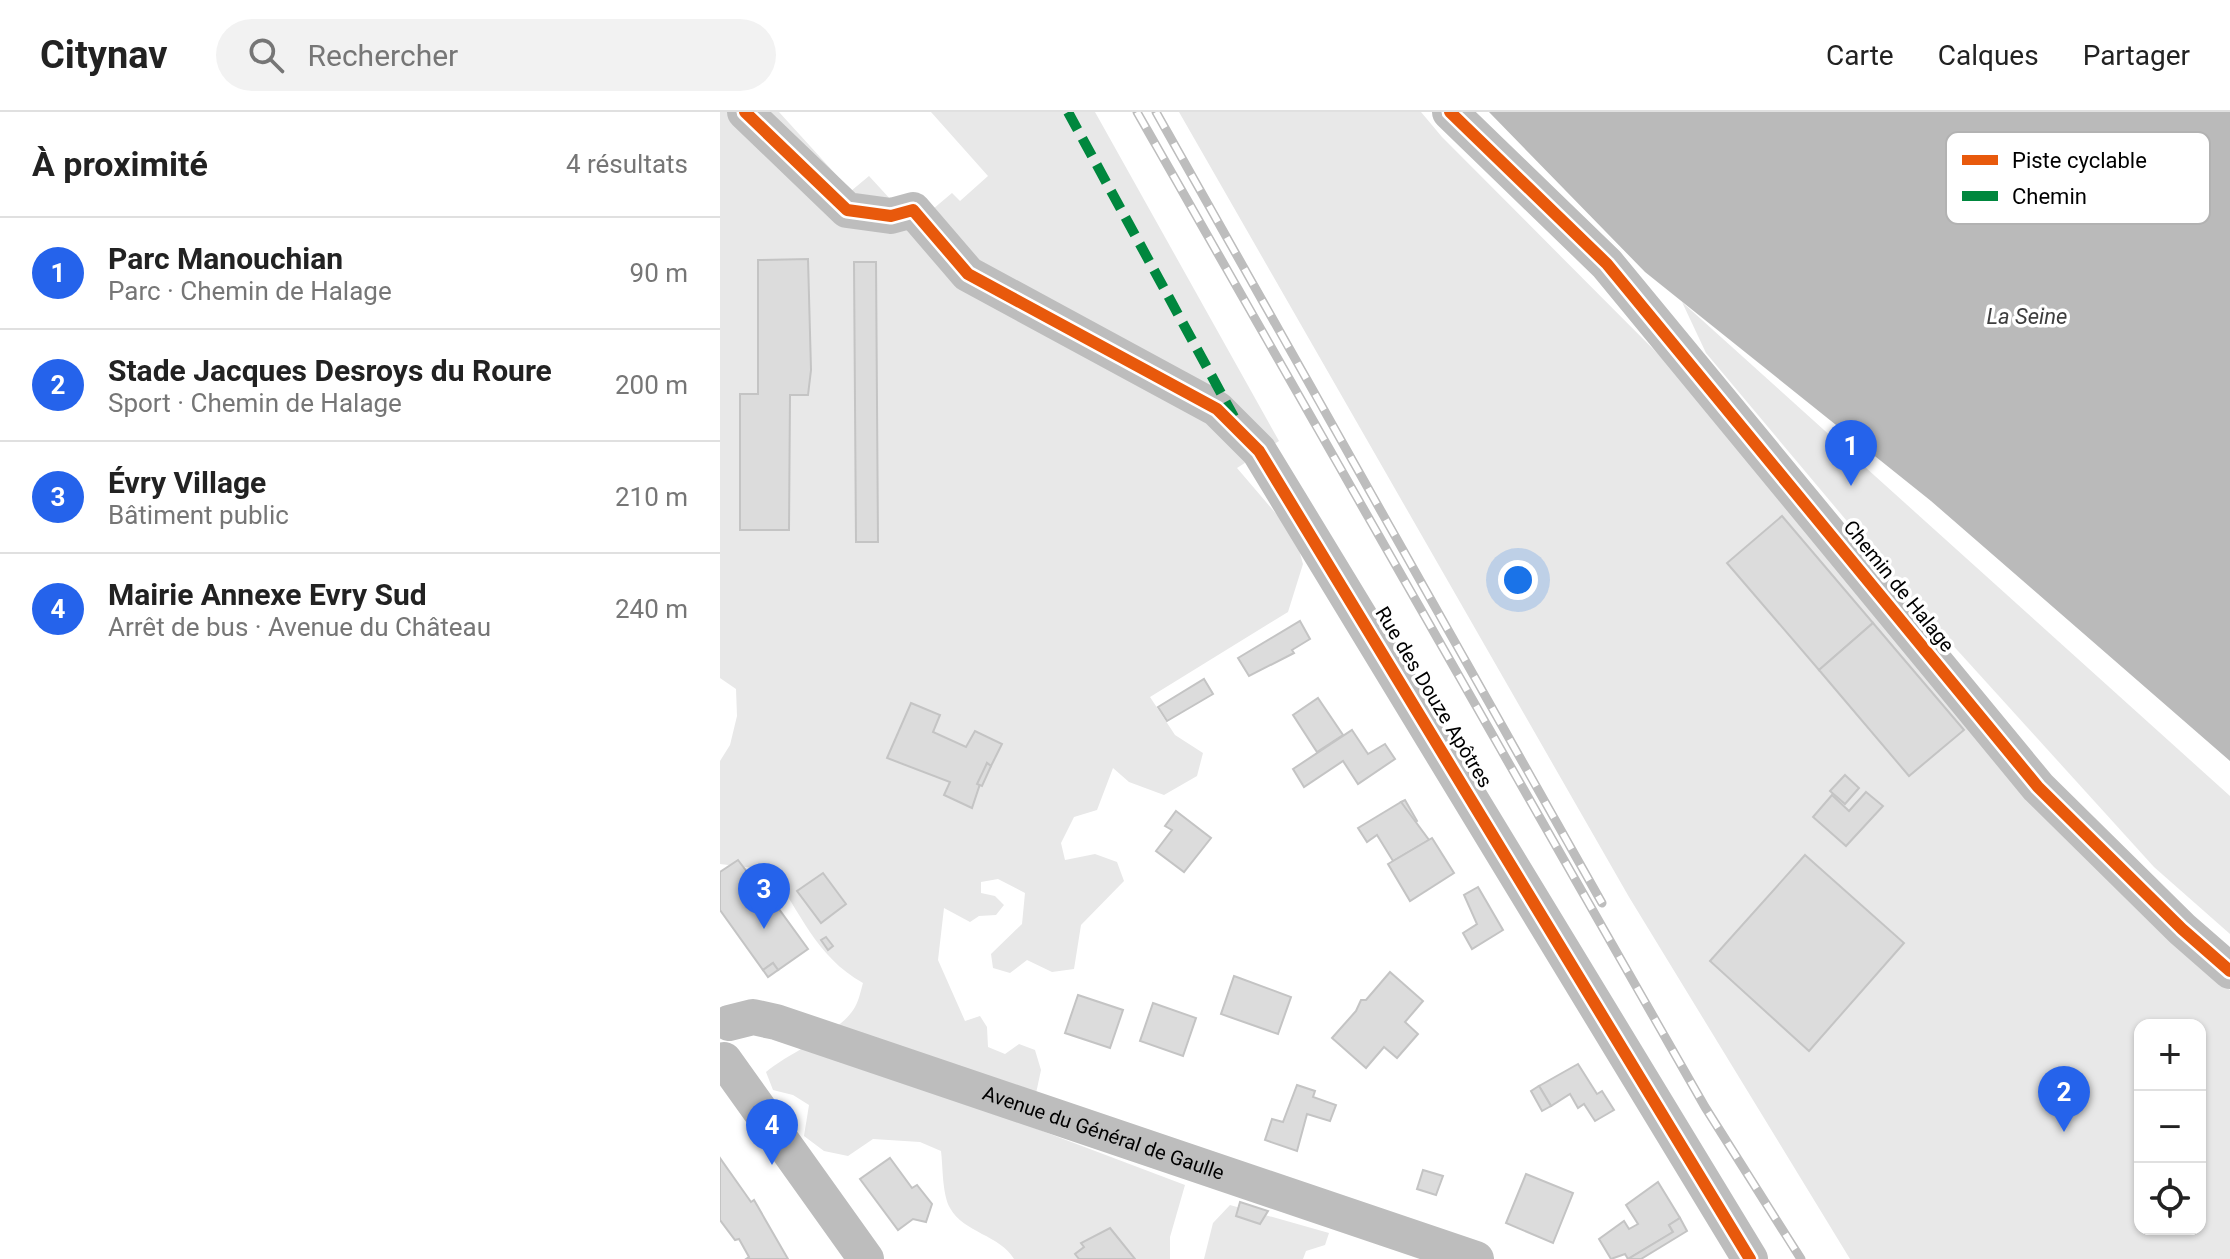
<!DOCTYPE html>
<html lang="fr">
<head>
<meta charset="utf-8">
<style>
  :root { --surface:#fff; --page:#f2f2f2; --text:#222; --muted:#767676; --line:#e0e0e0; --accent:#2563eb }
  body { margin:0; font-family:Roboto,sans-serif; background:var(--page); color:var(--text) }
  .controls { position:absolute; right:24px; bottom:24px; display:grid; overflow:hidden; border-radius:16px; box-shadow:0 2px 6px #0004 }
  .controls button { width:72px; height:72px; display:grid; place-items:center; padding:0; border:0; border-bottom:2px solid var(--line); background:var(--surface); color:var(--text); font:40px sans-serif }
  .you { position:absolute; left:798px; top:468px; width:28px; height:28px; margin:-20px; border:6px solid #fff; border-radius:50%; background:#1a73e8; box-shadow:0 0 0 12px #1a73e833 }
  .badge { display:grid; place-items:center; width:52px; height:52px; border-radius:50%; background:var(--accent); color:#fff; font-size:26px; font-weight:700 }
  .pin { position:absolute; translate:-50% -66px; filter:drop-shadow(0 2px 4px #0008) }
  .pin::after { content:''; position:absolute; top:42px; width:28px; height:24px; background:inherit; clip-path:polygon(0 0,100% 0,50% 100%) }
  .list { margin:0; padding:0; list-style:none }
  h2 { display:flex; justify-content:space-between; align-items:center; height:104px; margin:0; padding:0 32px; font-size:34px }
  h2 small { font-size:26px; font-weight:400; color:var(--muted) }
  .list li { display:grid; grid-template-columns:52px 1fr auto; gap:24px; align-items:center; box-sizing:border-box; height:112px; padding:0 32px; border-top:2px solid var(--line) }
  .list b { display:block; font-size:30px; white-space:nowrap }
  .list p { margin:0; font-size:26px; white-space:nowrap; color:var(--muted) }
  .list em { font-size:26px; font-style:normal; color:var(--muted) }
  .icon { flex:none; width:44px; height:44px; fill:none; stroke:currentColor; stroke-width:2; stroke-linecap:round; stroke-linejoin:round }
  .map { position:relative; flex:none; width:1510px; height:1147px; overflow:hidden }
  header { display:flex; align-items:center; gap:48px; box-sizing:border-box; height:112px; padding:0 40px; background:var(--surface); border-bottom:2px solid var(--line) }
  header strong { font-size:38px }
  nav { display:flex; gap:44px; margin-inline-start:auto; font-size:28px }
  .search { width:560px; height:72px; background:var(--page); display:flex; align-items:center; gap:20px; box-sizing:border-box; padding:0 28px; border-radius:44px; color:var(--muted); font-size:30px }
  main { display:flex }
  aside { flex:1; background:var(--surface) }
  .map>svg:first-child { display:block }
</style>
</head>
<body>
<header>
<strong>Citynav</strong>
<div class="search"><svg class="icon" aria-label="search" viewBox="0 0 24 24"><circle cx="10" cy="10" r="6"/><path d="M15 15l6 6"/></svg>Rechercher</div>
<nav><a>Carte</a><a>Calques</a><a>Partager</a></nav>
</header>
<main>
<aside>
<h2>À proximité<small>4 résultats</small></h2>
<ul class="list">
<li><span class="badge">1</span><div><b>Parc Manouchian</b><p>Parc · Chemin de Halage</p></div><em>90 m</em></li>
<li><span class="badge">2</span><div><b>Stade Jacques Desroys du Roure</b><p>Sport · Chemin de Halage</p></div><em>200 m</em></li>
<li><span class="badge">3</span><div><b>Évry Village</b><p>Bâtiment public</p></div><em>210 m</em></li>
<li><span class="badge">4</span><div><b>Mairie Annexe Evry Sud</b><p>Arrêt de bus · Avenue du Château</p></div><em>240 m</em></li>
</ul>
</aside>
<div class="map">
<svg width="1510" height="1147" viewBox="0 0 1510 1147">
  <rect width="100%" height="100%" fill="#fff"/>
  <g fill="#e8e8e8" fill-rule="evenodd">
    <path d="M0,0h59l72,79 18,-15 45,49 38,-32 8,8 28,-25 -57,-64h164l184,329 -42,27 58,68 8,28 -15,48 -138,85 25,38 28,18 -6,23 -33,19 -35,-13 -16,-14 -16,42 -23,7 -13,26 4,17 30,-6 22,8 7,19 -43,44 -7,44 -22,3 -25,-12 -17,13 -17,-5 -2,-14 31,-30 3,-31 -27,-14 -17,3v11l14,3 9,9 -8,10 -17,1 -9,6 -26,-14 -6,52 27,61 15,-5 7,11 1,20 17,7 14,-10 16,6 6,20 -12,56 156,59 -15,52v22h-156c-14,-24 -50,-26 -64,-51 -8,-14 -7,-42 -9,-57l-21,-9 -47,-3 -25,17 -24,-5 -20,-15 5,-31 -16,-10 -20,-5 -7,-18c23,-20 75,-39 89,-65 4,-7 6,-17 8,-24 -48,-27 -62,-71 -93,-113l-50,-6v-103l10,-16 7,-29 -1,-27 -16,-11z"/>
    <path d="M459,0h242l21,25 237,238 454,527 97,88v269h-380l-221,-362zM1420,913h60v204h-60z"/>
    <polygon points="962,190 1510,684 1510,822 1434,755 1209,507 986,241"/>
    <polygon points="510,1093 609,1121 605,1133 586,1139 583,1147 484,1147 493,1111"/>
  </g>
  <polygon fill="#bababa" points="769,0 1510,0 1510,649 1211,389 925,160"/>
  <g fill="#dcdcdc" stroke="#c4c4c4" stroke-width="2">
    <polygon points="88,147 91,258 88,283 70,283 69,418 20,418 20,282 38,282 38,148"/>
    <polygon points="134,150 156,150 158,430 136,430"/>
    <polygon points="1062,404 1153,511 1099,558 1007,451"/>
    <polygon points="580,509 590,527 572,538 574,541 529,564 518,546"/>
    <polygon points="1153,511 1244,618 1189,664 1099,558"/>
    <polygon points="484,567 493,582 447,609 438,595"/>
    <polygon points="598,586 623,623 597,640 573,603"/>
    <polygon points="191,591 220,603 213,620 246,635 255,619 282,632 271,654 267,651 252,696 224,683 230,670 167,646"/>
    <polygon points="632,618 648,642 665,632 675,647 638,672 623,649 584,675 573,657"/>
    <polygon points="267,651 271,654 262,674 257,672"/>
    <polygon points="1125,663 1139,676 1125,692 1110,679"/>
    <polygon points="1146,680 1163,694 1126,734 1093,705 1112,683 1129,699"/>
    <polygon points="685,688 697,709 694,711 681,690"/>
    <polygon points="681,690 709,728 673,749 657,723 647,730 638,716"/>
    <polygon points="456,699 491,726 464,760 436,739 452,718 445,714"/>
    <polygon points="712,726 734,761 690,789 668,752"/>
    <polygon points="1085,743 1184,831 1089,939 990,849"/>
    <polygon points="18,748 37,773 40,771 88,837 58,858 53,851 43,858 0,798 0,760"/>
    <polygon points="103,761 126,792 101,811 77,779"/>
    <polygon points="758,775 783,818 752,837 743,821 757,812 744,783"/>
    <polygon points="106,825 113,834 108,838 101,828"/>
    <polygon points="53,851 58,858 48,865 43,858"/>
    <polygon points="670,860 703,889 685,910 698,922 677,946 664,935 646,956 612,926 636,899 641,888 646,888"/>
    <polygon points="514,864 571,885 558,922 501,902"/>
    <polygon points="358,883 403,898 390,936 345,921"/>
    <polygon points="433,891 476,906 463,944 420,929"/>
    <polygon points="858,952 877,982 882,979 894,998 875,1009 864,992 858,996 850,982 831,994 819,974"/>
    <polygon points="577,973 595,979 593,985 616,993 610,1009 587,1002 577,1039 545,1028 552,1007 563,1010"/>
    <polygon points="819,974 831,994 822,999 811,979"/>
    <polygon points="0,1046 31,1090 34,1088 68,1147 26,1147 29,1145 19,1127 15,1128 0,1108"/>
    <polygon points="170,1046 192,1076 197,1073 212,1092 206,1110 193,1107 178,1118 140,1067"/>
    <polygon points="703,1058 723,1064 716,1083 697,1077"/>
    <polygon points="806,1062 853,1081 833,1131 786,1111"/>
    <polygon points="938,1070 960,1106 949,1113 953,1120 908,1147 905,1142 891,1147 879,1127 904,1109 909,1117 918,1112 906,1093"/>
    <polygon points="520,1090 548,1099 540,1112 516,1104"/>
    <polygon points="960,1106 967,1119 921,1147 908,1147 953,1120 949,1113"/>
    <polygon points="390,1116 415,1147 359,1147 355,1142 364,1135 361,1131"/>
  </g>
  <g fill="none" stroke-linecap="round" stroke-linejoin="round">
    <g stroke="#bdbdbd" stroke-width="36">
      <polyline points="25,0 127,98 171,104 193,98 248,162 497,297 539,339 1030,1147"/>
      <polyline points="730,0 887,152 1318,675 1462,817 1510,859"/>
      <path id="s1" d="M9,911l24,-6 23,5 700,237"/>
      <polyline points="4,948 146,1147"/>
    </g>
    <g stroke="#bdbdbd" stroke-width="9">
      <g id="rail">
        <polyline points="417,0 985,995 1081,1147"/>
        <polyline points="436,0 882,791"/>
      </g>
    </g>
    <use href="#rail" stroke="#fff" stroke-width="6" stroke-dasharray="18" stroke-linecap="butt"/>
    <polyline stroke="#00873e" stroke-width="10" stroke-dasharray="20 10" stroke-linecap="butt" points="348,0 514,305"/>
    <g stroke="#fff" stroke-width="17">
      <g id="cycleway">
        <polyline points="25,0 127,98 171,104 193,98 248,162 497,297 539,339 1030,1147"/>
        <polyline points="730,0 887,152 1318,675 1462,817 1510,859"/>
      </g>
    </g>
    <use href="#cycleway" stroke="#e8590c" stroke-width="12"/>
  </g>
  <g text-anchor="middle" stroke-width="7" stroke-linejoin="round" paint-order="stroke">
    <g font-size="20" fill="#000" stroke="#fff">
      <text transform="translate(1179 474) rotate(51)" y="7">Chemin de Halage</text>
      <text transform="translate(714 585) rotate(59)" y="7">Rue des Douze Apôtres</text>
      <text dy="7" stroke="none"><textPath href="#s1" startOffset="394">Avenue du Général de Gaulle</textPath></text>
    </g>
    <g font-size="22" font-style="italic" fill="#3e3e3e" stroke="#fff">
      <text x="1307" y="212">La Seine</text>
    </g>
  </g>
  <rect x="1226" y="20" width="264" height="92" rx="12" fill="#fff" stroke="#b2b2b2" stroke-width="2"/>
  <rect x="1242" y="43" width="36" height="10" fill="#e8590c"/>
  <rect x="1242" y="79" width="36" height="10" fill="#00873e"/>
  <g font-size="22" fill="#000">
    <text x="1292" y="56">Piste cyclable</text>
    <text x="1292" y="92">Chemin</text>
  </g>
</svg>
<div class="controls">
<button>+</button>
<button>−</button>
<button><svg class="icon" aria-label="locate" viewBox="0 0 24 24"><circle cx="12" cy="12" r="6"/><path d="M12 2v4M12 18v4M2 12h4M18 12h4"/></svg></button>
</div>
<div class="you"></div>
<div class="pin badge" style="left:1131px;top:374px">1</div>
<div class="pin badge" style="left:1344px;top:1020px">2</div>
<div class="pin badge" style="left:44px;top:817px">3</div>
<div class="pin badge" style="left:52px;top:1053px">4</div>
</div>
</main>
</body>
</html>
